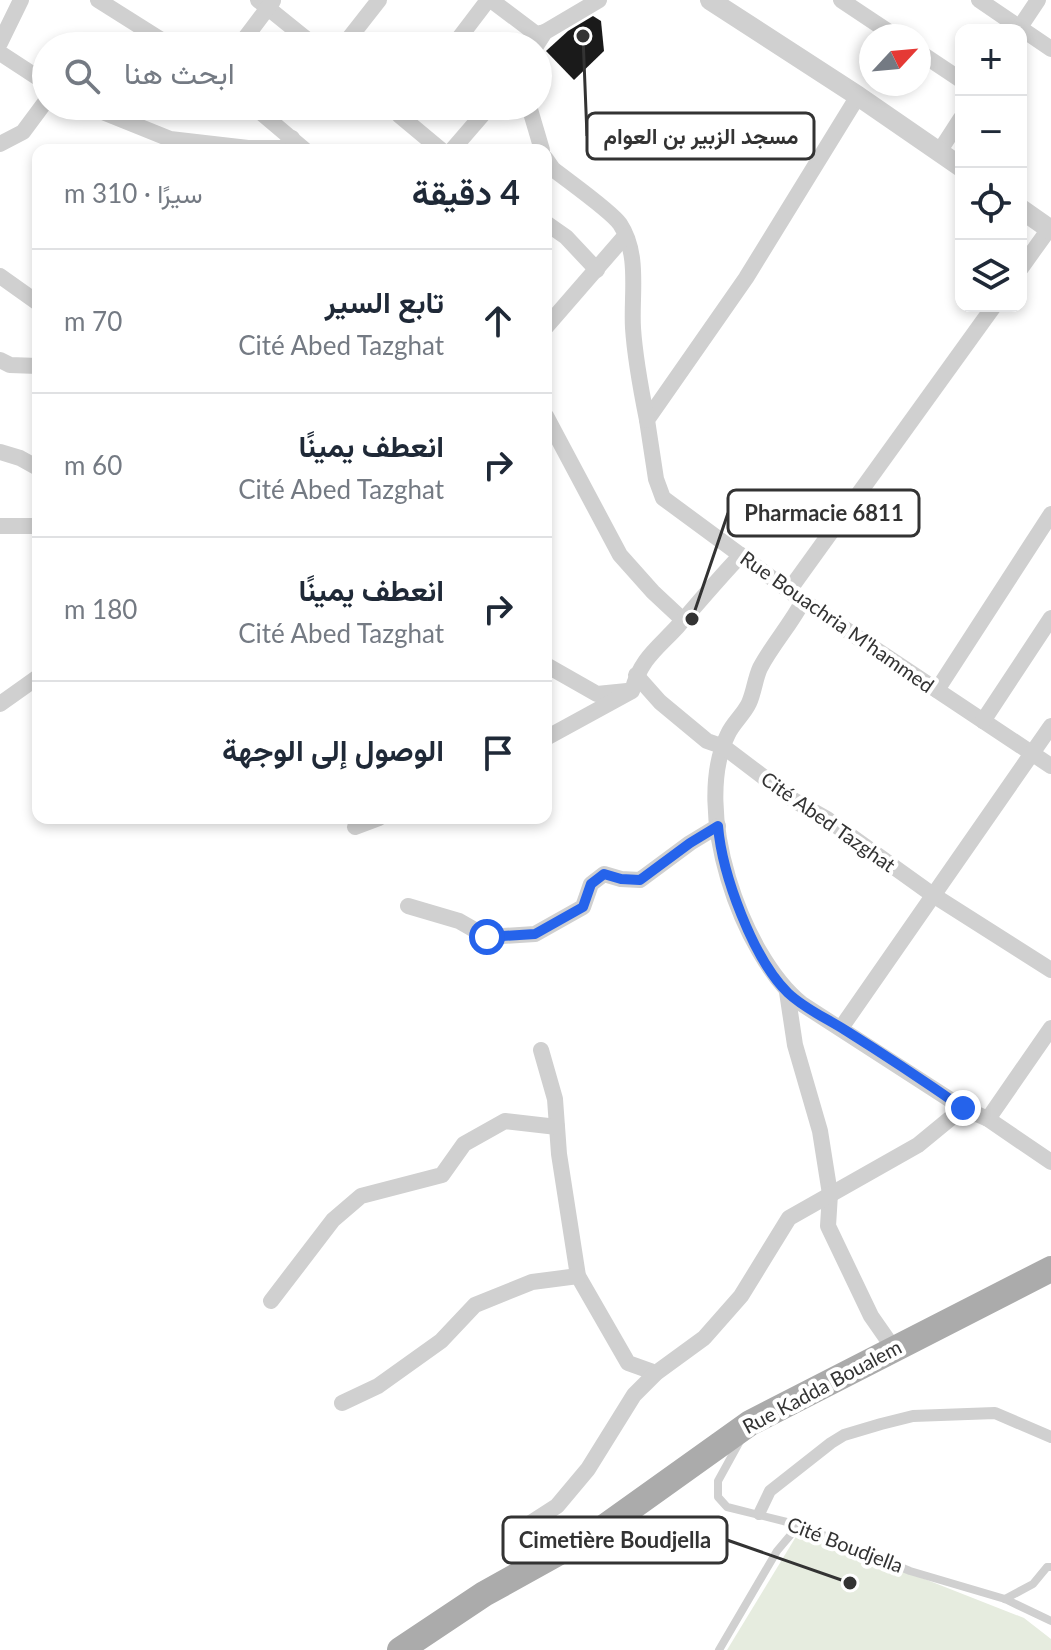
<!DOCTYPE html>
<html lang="ar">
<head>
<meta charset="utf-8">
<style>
  :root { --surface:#fff; --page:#f2f2f3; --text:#1f2937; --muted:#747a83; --line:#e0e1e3 }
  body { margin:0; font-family:Lato,Vazirmatn,sans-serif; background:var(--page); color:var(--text); direction:rtl }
  .controls { position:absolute; right:24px; top:24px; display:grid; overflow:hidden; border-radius:16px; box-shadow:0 4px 12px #0003 }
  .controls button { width:72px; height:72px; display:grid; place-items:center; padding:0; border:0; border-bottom:2px solid var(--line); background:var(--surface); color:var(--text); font:40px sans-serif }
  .compass { position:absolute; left:859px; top:24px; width:72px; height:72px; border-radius:50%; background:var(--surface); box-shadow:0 4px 12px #0003; rotate:64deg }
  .stop { position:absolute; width:24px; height:24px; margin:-18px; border:6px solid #2563eb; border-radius:50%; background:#fff }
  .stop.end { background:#2563eb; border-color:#fff; box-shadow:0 2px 8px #0008 }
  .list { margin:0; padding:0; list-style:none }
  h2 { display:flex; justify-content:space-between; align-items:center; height:104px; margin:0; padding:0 32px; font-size:34px }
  h2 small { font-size:26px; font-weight:400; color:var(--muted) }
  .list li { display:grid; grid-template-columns:52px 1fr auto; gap:24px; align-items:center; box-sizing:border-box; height:144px; padding:0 32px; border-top:2px solid var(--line) }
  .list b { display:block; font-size:30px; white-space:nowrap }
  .list p { margin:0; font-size:26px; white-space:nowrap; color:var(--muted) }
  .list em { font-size:26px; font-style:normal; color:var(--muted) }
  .icon { flex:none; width:44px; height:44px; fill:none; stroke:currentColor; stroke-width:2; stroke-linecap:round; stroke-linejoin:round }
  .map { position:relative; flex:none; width:1051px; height:1650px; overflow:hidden; direction:ltr }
  .search { position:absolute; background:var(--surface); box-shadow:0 4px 12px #0003; left:32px; top:32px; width:520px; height:88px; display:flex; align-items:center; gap:20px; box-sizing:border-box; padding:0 28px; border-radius:44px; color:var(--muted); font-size:30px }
  .panel { position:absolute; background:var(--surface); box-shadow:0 4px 12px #0003; left:32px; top:144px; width:520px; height:680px; border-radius:16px; direction:rtl }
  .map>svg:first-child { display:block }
</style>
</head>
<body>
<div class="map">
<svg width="1051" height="1650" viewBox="0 0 1051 1650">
  <rect width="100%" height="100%" fill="#fff"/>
  <polygon fill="#e6ecdf" points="800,1530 1024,1618 1051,1639 1051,1650 727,1650"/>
  <polygon fill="#1a1a1a" points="593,16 601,21 604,51 574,80 546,51 568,31"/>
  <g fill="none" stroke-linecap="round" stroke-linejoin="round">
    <g stroke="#d0d0d0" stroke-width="8">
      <polyline points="740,1441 718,1481 718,1497 727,1507 799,1525 910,1571 1005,1599 1051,1621"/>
      <polyline points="1005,1599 1033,1584 1047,1567 1051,1567"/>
      <polyline points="719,1650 777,1551 799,1525"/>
    </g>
    <polyline stroke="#d0d0d0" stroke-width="12" points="759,1514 770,1491 831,1443 844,1435 881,1424 913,1416 995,1413 1051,1437"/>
    <g stroke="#d0d0d0" stroke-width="16">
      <polyline points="98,0 171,46"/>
      <polyline points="258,0 315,46"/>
      <polyline points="491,0 536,34 545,32"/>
      <polyline points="841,0 895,36"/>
      <polyline points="979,0 1051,49"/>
      <polyline points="1018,30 1038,0"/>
      <polyline points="0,43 21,0"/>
      <polyline points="239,46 273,1"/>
      <polyline points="343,46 379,0"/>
      <polyline points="453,46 488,0"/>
      <polyline points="536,46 545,32 599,0"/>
      <polyline points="919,52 961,80"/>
      <polyline points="0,53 46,83"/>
      <polyline points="858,96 746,278 647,420 656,479 663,498 803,601 1051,766"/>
      <polyline points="88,106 170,139 248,148 284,148 292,138"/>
      <polyline points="253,106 305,150"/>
      <polyline points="529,106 542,150"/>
      <polyline points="399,115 441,150"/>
      <polyline points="0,144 23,132 46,101"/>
      <polyline points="452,150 490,106"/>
      <polyline points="939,152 961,118"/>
      <path d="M546,159l7,10c15,12 58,42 67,55 20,30 11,71 13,104 2,31 8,62 14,92"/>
      <polyline points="546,223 566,237 597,270"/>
      <polyline points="1021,268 1049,229"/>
      <polyline points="0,276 38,303"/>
      <polyline points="546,327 625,236"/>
      <polyline points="0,360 10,365 38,366"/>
      <polyline points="546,416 620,555 653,592 683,620"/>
      <polyline points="0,452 20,458 38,468"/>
      <polyline points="0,526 38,526"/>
      <polyline points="790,589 994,306"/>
      <path d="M803,601c-12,23 -31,44 -43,67 -5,11 -6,24 -11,35 -5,11 -16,20 -21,31 -37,74 13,221 74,270l161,104 25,11 63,43"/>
      <polyline points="546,665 597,694 627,691"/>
      <polyline points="636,675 660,702 707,741 724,747 795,801 827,819 933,895 1051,970"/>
      <polyline points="937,690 1051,514"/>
      <polyline points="0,704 38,677"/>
      <polyline points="983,721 1051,618"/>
      <path d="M546,738l86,-47c9,-33 25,-42 46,-65 21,-24 41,-48 63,-71"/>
      <polyline points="355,827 379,818"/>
      <polyline points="408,906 459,921 487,937 535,934 583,907 591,884 604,874 621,879 640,880 690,843 718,826"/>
      <polyline points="787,992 795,1045 820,1131 830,1194 828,1226 871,1316 894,1349"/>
      <polyline points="841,1028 1051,726"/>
      <polyline points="541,1050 555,1099 559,1154 578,1276 628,1363 656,1373"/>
      <polyline points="988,1119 1051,1028"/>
      <polyline points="271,1301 333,1220 361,1196 442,1175 464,1144 505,1121 557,1127"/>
      <polyline points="342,1403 378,1386 441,1341 475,1305 532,1282 578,1276"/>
      <polyline points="512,1535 557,1506 588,1469 634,1395 656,1373 704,1338 741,1296 789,1218 918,1145 963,1108"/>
    </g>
    <g stroke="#d0d0d0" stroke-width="20">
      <polyline points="710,0 858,96 961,167"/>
      <polyline points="1021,209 1051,230"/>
    </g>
    <polyline stroke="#ababab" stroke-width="26" points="400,1650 484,1594 603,1528 750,1423 1051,1269"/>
  </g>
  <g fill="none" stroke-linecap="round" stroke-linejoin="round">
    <path stroke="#2563eb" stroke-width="10" d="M487,937l48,-3 48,-27 8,-23 13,-10 17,5 19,1 50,-37 28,-17c4,48 35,133 70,167 17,16 38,25 57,37 40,25 79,51 118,78"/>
  </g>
  <g text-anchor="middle" stroke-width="8" stroke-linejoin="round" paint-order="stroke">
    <g font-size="20" fill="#333" stroke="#fff">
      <text transform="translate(837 622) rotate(35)" y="7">Rue Bouachria M'hammed</text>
      <text transform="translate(828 822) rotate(35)" y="7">Cité Abed Tazghat</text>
      <text transform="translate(822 1387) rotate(-28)" y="7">Rue Kadda Boualem</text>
      <text transform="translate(845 1545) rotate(21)" y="7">Cité Boudjella</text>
    </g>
  </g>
  <path fill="none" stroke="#333" stroke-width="3" d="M583 36L587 136M692 619L728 513M850 1583L727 1540"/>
  <g fill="#333" stroke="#fff" stroke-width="3">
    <circle cx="583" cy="36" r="8"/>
    <circle cx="692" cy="619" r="8"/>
    <circle cx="850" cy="1583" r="8"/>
  </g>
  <g fill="#fff" stroke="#333" stroke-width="3">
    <rect x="587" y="113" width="227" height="46" rx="8"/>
    <rect x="728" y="490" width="191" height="46" rx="8"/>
    <rect x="503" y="1517" width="224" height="46" rx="8"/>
  </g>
  <g font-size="22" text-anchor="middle" font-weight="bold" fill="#333">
    <text x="701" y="144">مسجد الزبير بن العوام</text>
    <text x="824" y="521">Pharmacie 6811</text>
    <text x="615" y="1548">Cimetière Boudjella</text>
  </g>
</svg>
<div class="controls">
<button>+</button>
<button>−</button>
<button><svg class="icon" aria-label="locate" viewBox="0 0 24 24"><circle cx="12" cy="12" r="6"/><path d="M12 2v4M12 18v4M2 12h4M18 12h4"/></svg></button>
<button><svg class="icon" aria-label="layers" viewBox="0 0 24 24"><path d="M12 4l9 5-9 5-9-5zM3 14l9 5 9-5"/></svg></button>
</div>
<svg class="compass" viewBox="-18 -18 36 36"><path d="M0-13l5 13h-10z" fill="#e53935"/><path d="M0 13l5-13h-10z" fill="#747a83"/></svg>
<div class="stop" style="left:487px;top:937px"></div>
<div class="stop end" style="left:963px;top:1108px"></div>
<div class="search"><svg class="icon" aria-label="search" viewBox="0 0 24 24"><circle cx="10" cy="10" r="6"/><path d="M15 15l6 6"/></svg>ابحث هنا</div>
<section class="panel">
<h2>4 دقيقة<small>سيرًا · 310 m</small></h2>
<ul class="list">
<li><svg class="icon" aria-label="ahead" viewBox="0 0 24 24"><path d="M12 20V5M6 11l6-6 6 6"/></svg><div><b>تابع السير</b><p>Cité Abed Tazghat</p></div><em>70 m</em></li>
<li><svg class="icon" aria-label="right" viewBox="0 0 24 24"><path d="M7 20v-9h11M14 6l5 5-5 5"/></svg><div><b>انعطف يمينًا</b><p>Cité Abed Tazghat</p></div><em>60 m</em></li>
<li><svg class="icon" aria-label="right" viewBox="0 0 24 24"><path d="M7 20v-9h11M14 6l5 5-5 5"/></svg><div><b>انعطف يمينًا</b><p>Cité Abed Tazghat</p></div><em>180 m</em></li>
<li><svg class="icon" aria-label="arrive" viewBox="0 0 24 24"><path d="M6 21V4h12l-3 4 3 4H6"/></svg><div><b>الوصول إلى الوجهة</b></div></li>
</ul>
</section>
</div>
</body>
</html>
